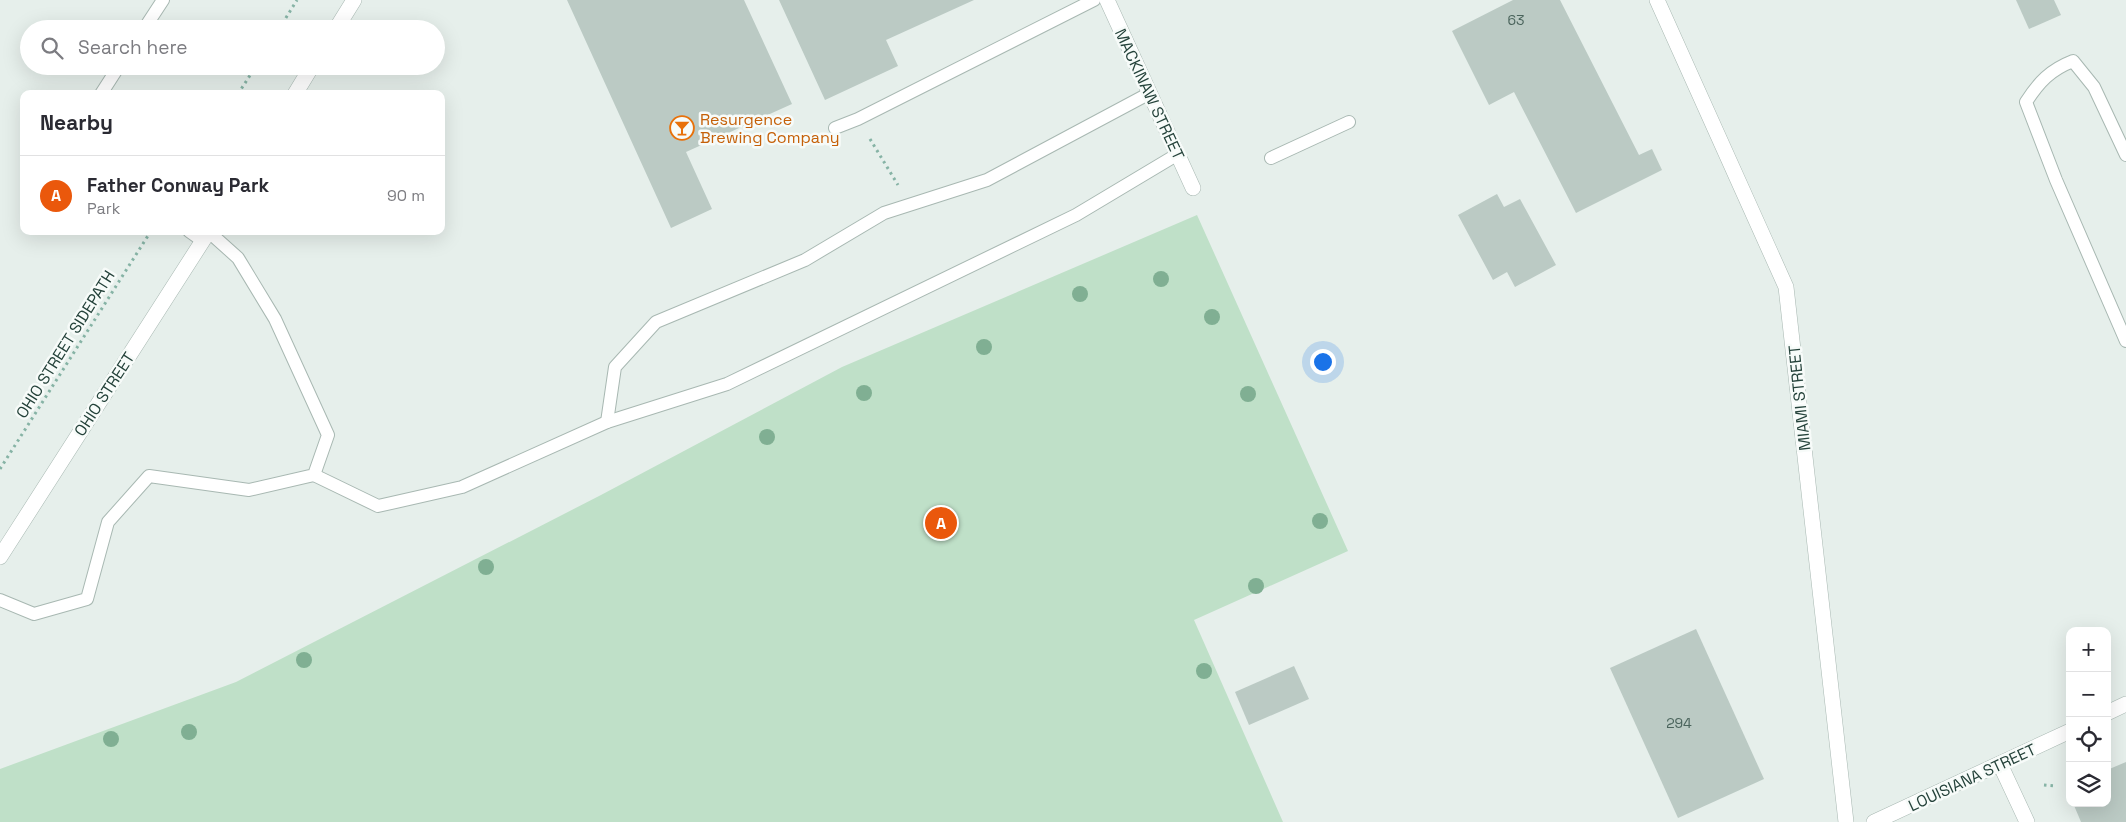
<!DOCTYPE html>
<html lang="en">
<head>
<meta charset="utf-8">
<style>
  :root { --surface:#fff; --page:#f7f7f7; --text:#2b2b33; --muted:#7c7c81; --line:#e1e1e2; --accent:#ea580c }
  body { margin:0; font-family:"Space Grotesk",sans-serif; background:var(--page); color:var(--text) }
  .controls { position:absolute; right:15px; bottom:15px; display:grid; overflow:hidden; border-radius:10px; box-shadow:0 5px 20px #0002 }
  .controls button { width:45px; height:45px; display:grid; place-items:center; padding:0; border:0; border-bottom:1px solid var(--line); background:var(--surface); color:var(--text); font:25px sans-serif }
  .you { position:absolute; left:1322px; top:361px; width:18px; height:18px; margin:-12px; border:4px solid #fff; border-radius:50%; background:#1a73e8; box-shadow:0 0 0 8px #1a73e833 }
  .badge { display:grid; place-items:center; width:32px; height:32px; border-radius:50%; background:var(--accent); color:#fff; font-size:16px; font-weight:700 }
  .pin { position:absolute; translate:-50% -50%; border:2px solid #fff; box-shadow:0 1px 5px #0006 }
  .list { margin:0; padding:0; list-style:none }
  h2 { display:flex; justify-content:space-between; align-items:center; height:65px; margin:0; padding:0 20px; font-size:21px }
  h2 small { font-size:16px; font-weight:400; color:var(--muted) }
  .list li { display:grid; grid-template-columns:32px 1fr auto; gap:15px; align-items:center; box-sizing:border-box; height:80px; padding:0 20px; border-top:1px solid var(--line) }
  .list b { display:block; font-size:19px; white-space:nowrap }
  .list p { margin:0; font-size:16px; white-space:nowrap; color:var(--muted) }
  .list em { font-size:16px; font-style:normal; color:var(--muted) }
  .icon { flex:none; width:28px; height:28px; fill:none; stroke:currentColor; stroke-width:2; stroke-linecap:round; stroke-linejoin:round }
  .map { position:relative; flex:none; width:2126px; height:822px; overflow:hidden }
  .search { position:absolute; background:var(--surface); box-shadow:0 5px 20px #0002; left:20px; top:20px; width:425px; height:55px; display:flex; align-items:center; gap:12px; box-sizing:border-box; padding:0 18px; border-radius:28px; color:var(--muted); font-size:19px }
  .panel { position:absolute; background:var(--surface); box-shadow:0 5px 20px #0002; left:20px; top:90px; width:425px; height:145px; border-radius:10px }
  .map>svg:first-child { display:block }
</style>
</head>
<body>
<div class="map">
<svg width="2126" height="822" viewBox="0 0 2126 822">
  <rect width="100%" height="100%" fill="#e6efeb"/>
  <polygon fill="#bfe0c8" points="1197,215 1348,551 1194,620 1283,822 0,822 0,769 236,682 601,495 842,367"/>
  <g fill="#bbcac4">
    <polygon points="567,0 744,0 792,104 686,152 712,209 671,228"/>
    <polygon points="779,0 974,0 886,40 898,66 825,100"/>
    <polygon points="1513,0 1560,0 1639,155 1652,149 1662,170 1576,213 1514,92 1489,105 1452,31"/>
    <polygon points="2016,0 2054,0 2061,15 2029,29"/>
    <polygon points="1497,194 1504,207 1520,199 1556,265 1515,287 1507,272 1493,280 1458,215"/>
    <polygon points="1696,629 1764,779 1678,818 1610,668"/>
    <polygon points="1294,666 1309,699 1249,725 1235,692"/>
    <polygon points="2126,762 2126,822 2081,822 2073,803 2107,803 2107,770"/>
  </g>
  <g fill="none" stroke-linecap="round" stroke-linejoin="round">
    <g stroke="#a8b8b2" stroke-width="14">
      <g id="service">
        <polyline points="144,29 163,0"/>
        <polyline points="101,94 119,66"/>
        <polyline points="835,128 858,119 1094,0"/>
        <path d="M2126,155l-32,-68 -21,-26c-23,9 -34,21 -47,41l30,78 70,161"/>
        <polyline points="1271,158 1349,122"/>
        <polyline points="189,231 203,241"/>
        <polyline points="607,422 615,367 656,322 805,260 884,213 987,180 1150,93"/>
        <polyline points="314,475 378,506 462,487 607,422 727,384 1076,215 1178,154"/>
        <polyline points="0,600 34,614 87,599 108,522 149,476 249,490 314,475 328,435 275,319 238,258 209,232"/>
      </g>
    </g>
    <g stroke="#a8b8b2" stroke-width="16">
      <g id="minor">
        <polyline points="1107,0 1193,188"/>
        <polyline points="1657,0 1786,287 1846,822"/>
        <polyline points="2000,764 2027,822"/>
      </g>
    </g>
    <g stroke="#a8b8b2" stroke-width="16">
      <g id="tertiary">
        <polyline points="336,29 354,0"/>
        <polyline points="295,94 312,66"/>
        <polyline points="0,557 209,231"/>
        <polyline points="2107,713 2126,704"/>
        <polyline points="1874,822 2070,731"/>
      </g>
    </g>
    <g stroke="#86b3a5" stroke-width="3" stroke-dasharray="2.5 4" stroke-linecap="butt">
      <polyline points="279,29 297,0"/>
      <polyline points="238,94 256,66"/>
      <polyline points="870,139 898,185"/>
      <polyline points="0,469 151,231"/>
      <polyline points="2044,785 2055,786"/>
    </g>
    <use href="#service" stroke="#fff" stroke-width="12"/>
    <use href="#minor" stroke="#fff" stroke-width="15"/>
    <use href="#tertiary" stroke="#fff" stroke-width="15"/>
  </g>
  <g fill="#80af93">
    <circle cx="1161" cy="279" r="8"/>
    <circle cx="1080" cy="294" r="8"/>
    <circle cx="1212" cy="317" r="8"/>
    <circle cx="984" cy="347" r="8"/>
    <circle cx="864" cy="393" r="8"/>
    <circle cx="1248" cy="394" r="8"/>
    <circle cx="767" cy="437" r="8"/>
    <circle cx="1320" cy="521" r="8"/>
    <circle cx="486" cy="567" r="8"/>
    <circle cx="1256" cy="586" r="8"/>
    <circle cx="304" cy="660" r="8"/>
    <circle cx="1204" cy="671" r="8"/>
    <circle cx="189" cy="732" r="8"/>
    <circle cx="111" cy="739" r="8"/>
  </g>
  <defs>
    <g id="bar-ring" transform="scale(1.25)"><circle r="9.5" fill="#f7fbf9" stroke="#e8710a" stroke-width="1.5"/><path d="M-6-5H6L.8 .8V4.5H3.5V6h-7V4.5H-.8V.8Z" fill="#e8710a"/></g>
  </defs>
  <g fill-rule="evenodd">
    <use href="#bar-ring" x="682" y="128"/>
  </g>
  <g text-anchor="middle" stroke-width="5" stroke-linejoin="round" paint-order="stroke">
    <g font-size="14" fill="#4a645c">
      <text x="1516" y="25">63</text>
      <text x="1679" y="728">294</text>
    </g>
    <g font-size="16" fill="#24423a" stroke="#f7fbf9">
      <text transform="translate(1150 94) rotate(65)" y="6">MACKINAW STREET</text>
      <text transform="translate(65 344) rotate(-58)" y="6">OHIO STREET SIDEPATH</text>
      <text transform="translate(104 394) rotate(-57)" y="6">OHIO STREET</text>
      <text transform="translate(1799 398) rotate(-96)" y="6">MIAMI STREET</text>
      <text transform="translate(1972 777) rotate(-25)" y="6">LOUISIANA STREET</text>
    </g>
    <g font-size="16" fill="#c56008" stroke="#f7fbf9" text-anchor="start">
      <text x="700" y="125">Resurgence<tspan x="700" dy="18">Brewing Company</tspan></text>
    </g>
  </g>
</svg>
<div class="controls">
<button>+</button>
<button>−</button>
<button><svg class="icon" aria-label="locate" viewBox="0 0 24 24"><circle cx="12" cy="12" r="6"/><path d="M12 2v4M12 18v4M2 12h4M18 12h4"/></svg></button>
<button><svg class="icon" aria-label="layers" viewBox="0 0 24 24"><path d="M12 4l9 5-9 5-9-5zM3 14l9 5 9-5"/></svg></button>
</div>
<div class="you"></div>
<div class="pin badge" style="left:941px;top:523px">A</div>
<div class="search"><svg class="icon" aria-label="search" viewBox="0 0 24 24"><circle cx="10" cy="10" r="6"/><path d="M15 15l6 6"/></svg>Search here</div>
<section class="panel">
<h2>Nearby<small></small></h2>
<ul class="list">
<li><span class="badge">A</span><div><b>Father Conway Park</b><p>Park</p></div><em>90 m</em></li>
</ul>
</section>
</div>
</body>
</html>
